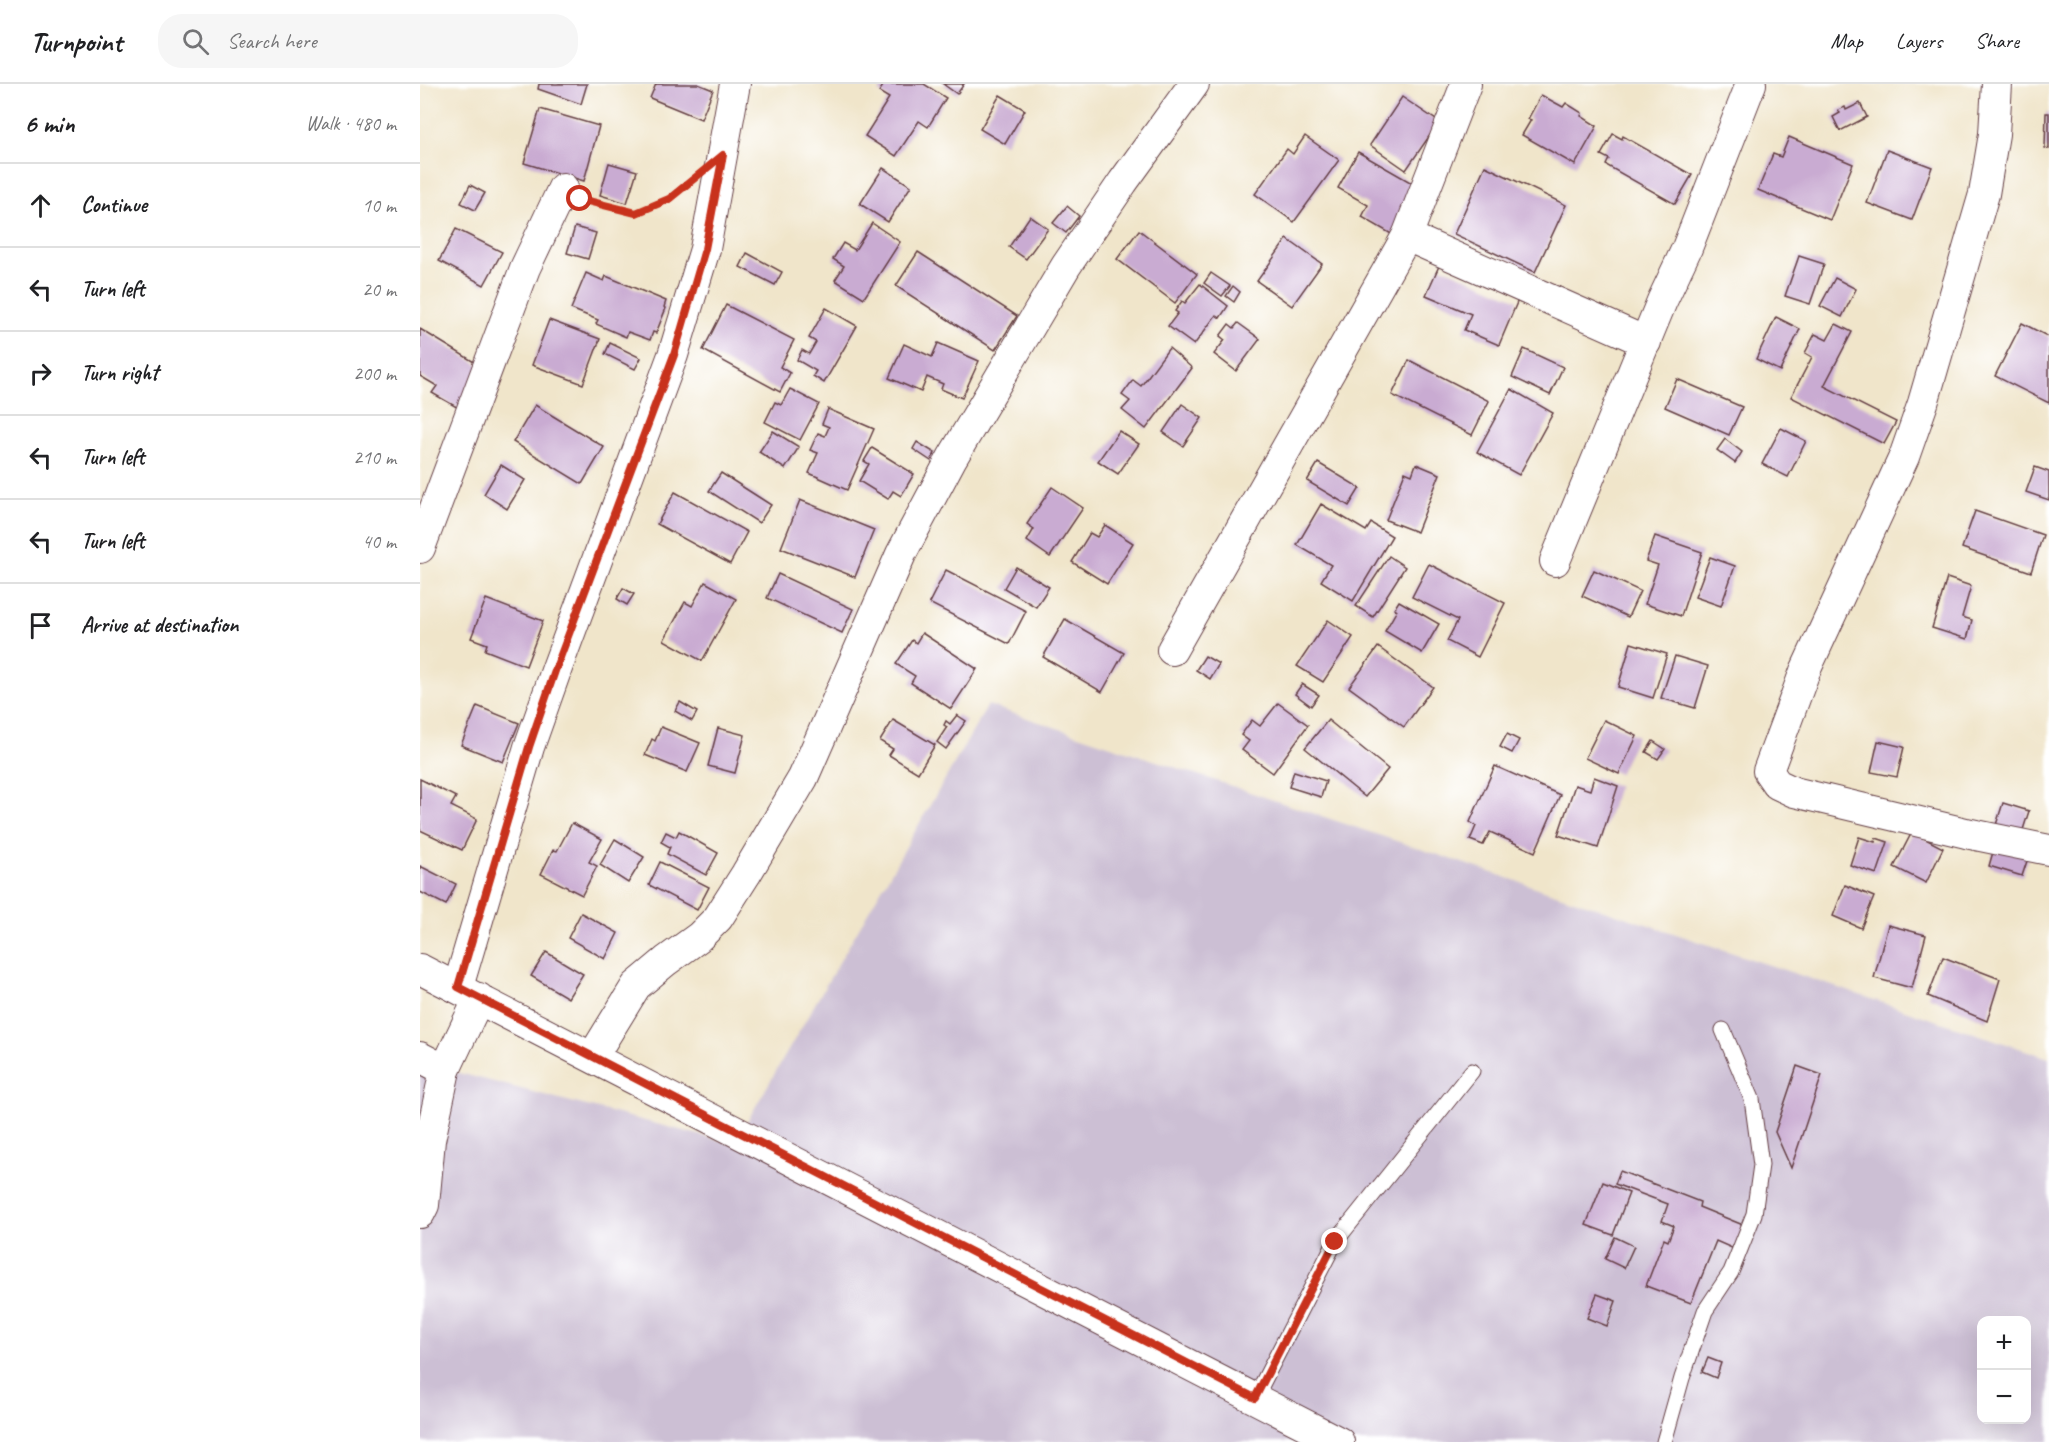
<!DOCTYPE html>
<html lang="en">
<head>
<meta charset="utf-8">
<style>
  :root { --surface:#fff; --page:#f6f6f6; --text:#202124; --muted:#757577; --line:#e0e0e0 }
  body { margin:0; font-family:Caveat,sans-serif; background:var(--page); color:var(--text) }
  .controls { position:absolute; right:18px; bottom:18px; display:grid; overflow:hidden; border-radius:12px; box-shadow:0 6px 24px #0002 }
  .controls button { width:54px; height:54px; display:grid; place-items:center; padding:0; border:0; border-bottom:2px solid var(--line); background:var(--surface); color:var(--text); font:30px sans-serif }
  .stop { position:absolute; width:18px; height:18px; margin:-14px; border:4px solid #c8321e; border-radius:50%; background:#fff }
  .stop.end { background:#c8321e; border-color:#fff; box-shadow:0 2px 6px #0008 }
  .list { margin:0; padding:0; list-style:none }
  h2 { display:flex; justify-content:space-between; align-items:center; height:78px; margin:0; padding:0 24px; font-size:26px }
  h2 small { font-size:20px; font-weight:400; color:var(--muted) }
  .list li { display:grid; grid-template-columns:39px 1fr auto; gap:18px; align-items:center; box-sizing:border-box; height:84px; padding:0 24px; border-top:2px solid var(--line) }
  .list b { display:block; font-size:22px; white-space:nowrap }
  .list em { font-size:20px; font-style:normal; color:var(--muted) }
  .icon { flex:none; width:33px; height:33px; fill:none; stroke:currentColor; stroke-width:2; stroke-linecap:round; stroke-linejoin:round }
  .map { position:relative; flex:none; width:1629px; height:1358px; overflow:hidden }
  header { display:flex; align-items:center; gap:36px; box-sizing:border-box; height:84px; padding:0 30px; background:var(--surface); border-bottom:2px solid var(--line) }
  header strong { font-size:28px }
  nav { display:flex; gap:33px; margin-inline-start:auto; font-size:21px }
  .search { width:420px; height:54px; background:var(--page); display:flex; align-items:center; gap:15px; box-sizing:border-box; padding:0 21px; border-radius:24px; color:var(--muted); font-size:22px }
  main { display:flex }
  aside { flex:1; background:var(--surface) }
  .map>svg:first-child { display:block }
</style>
</head>
<body>
<header>
<strong>Turnpoint</strong>
<div class="search"><svg class="icon" aria-label="search" viewBox="0 0 24 24"><circle cx="10" cy="10" r="6"/><path d="M15 15l6 6"/></svg>Search here</div>
<nav><a>Map</a><a>Layers</a><a>Share</a></nav>
</header>
<main>
<aside>
<h2>6 min<small>Walk · 480 m</small></h2>
<ul class="list">
<li><svg class="icon" aria-label="ahead" viewBox="0 0 24 24"><path d="M12 20V5M6 11l6-6 6 6"/></svg><div><b>Continue</b></div><em>10 m</em></li>
<li><svg class="icon" aria-label="left" viewBox="0 0 24 24"><path d="M17 20v-9H6M10 6l-5 5 5 5"/></svg><div><b>Turn left</b></div><em>20 m</em></li>
<li><svg class="icon" aria-label="right" viewBox="0 0 24 24"><path d="M7 20v-9h11M14 6l5 5-5 5"/></svg><div><b>Turn right</b></div><em>200 m</em></li>
<li><svg class="icon" aria-label="left" viewBox="0 0 24 24"><path d="M17 20v-9H6M10 6l-5 5 5 5"/></svg><div><b>Turn left</b></div><em>210 m</em></li>
<li><svg class="icon" aria-label="left" viewBox="0 0 24 24"><path d="M17 20v-9H6M10 6l-5 5 5 5"/></svg><div><b>Turn left</b></div><em>40 m</em></li>
<li><svg class="icon" aria-label="arrive" viewBox="0 0 24 24"><path d="M6 21V4h12l-3 4 3 4H6"/></svg><div><b>Arrive at destination</b></div></li>
</ul>
</aside>
<div class="map">
<svg width="1629" height="1358" viewBox="0 0 1629 1358">
  <rect width="100%" height="100%" fill="#fff"/>
  <filter id="ink" filterUnits="userSpaceOnUse"><feTurbulence type="fractalNoise" baseFrequency=".0167" numOctaves="2"/><feDisplacementMap in="SourceGraphic" scale="12" xChannelSelector="R" yChannelSelector="G"/><feConvolveMatrix kernelMatrix="1 2 1 2 8 2 1 2 1" color-interpolation-filters="sRGB"/></filter>
  <filter id="wash" filterUnits="userSpaceOnUse"><feTurbulence type="fractalNoise" baseFrequency=".008" numOctaves="4" result="noise"/><feDisplacementMap in="SourceGraphic" scale="24" xChannelSelector="R" yChannelSelector="G"/><feGaussianBlur stdDeviation="1.35" result="paint"/><feColorMatrix in="noise" values="0 0 0 0 0 0 0 0 0 0 0 0 0 0 0 0 0 1.4 0 .05"/><feComposite in="paint" operator="in"/></filter>
  <g filter="url(#wash)">
    <rect width="100%" height="100%" fill="#f0e5ca"/>
    <path fill="#ccbfd4" fill-rule="evenodd" d="M568,621l1061,353v384h-1629v-379l314,81zM1562,1236h44v100h-44z"/>
    <g id="blocks">
      <g fill="#c9abd2">
        <polygon points="119,0 167,0 161,20 118,5"/>
        <polygon points="236,0 278,0 293,6 281,35 230,14"/>
        <polygon points="464,0 504,0 526,14 508,43 499,37 476,72 445,52 469,14 459,8"/>
        <polygon points="523,0 544,0 537,10"/>
        <polygon points="580,11 605,26 585,60 560,45"/>
        <polygon points="1121,11 1143,23 1146,19 1162,29 1161,32 1177,42 1155,81 1102,51 1111,36 1108,35"/>
        <polygon points="982,13 1019,38 986,86 950,61"/>
        <polygon points="1440,19 1447,33 1420,47 1413,33 1420,29 1418,26 1425,23 1426,26"/>
        <polygon points="120,25 179,42 164,97 104,79"/>
        <polygon points="1626,29 1629,29 1629,65 1625,64"/>
        <polygon points="1193,50 1202,55 1203,52 1272,91 1255,120 1186,81 1189,75 1181,71"/>
        <polygon points="885,52 919,76 874,138 835,110 867,65 873,70"/>
        <polygon points="1369,53 1433,80 1410,136 1338,106 1353,70 1361,73"/>
        <polygon points="1467,66 1512,83 1492,136 1447,119"/>
        <polygon points="938,68 999,103 973,151 942,133 948,121 918,104"/>
        <polygon points="189,79 217,87 207,119 180,111"/>
        <polygon points="1065,82 1146,121 1115,188 1034,150"/>
        <polygon points="463,84 491,102 468,138 440,120"/>
        <polygon points="50,101 65,109 55,126 41,119"/>
        <polygon points="647,122 659,132 646,149 633,139"/>
        <polygon points="610,132 628,145 606,175 589,163"/>
        <polygon points="452,139 480,158 444,214 415,196 424,182 413,175 423,159 435,166"/>
        <polygon points="155,143 176,149 168,175 147,169"/>
        <polygon points="36,145 82,168 64,201 19,177"/>
        <polygon points="719,146 777,190 755,219 697,175"/>
        <polygon points="867,155 902,180 872,222 837,197"/>
        <polygon points="498,168 597,232 575,266 476,202"/>
        <polygon points="327,169 362,188 355,201 320,183"/>
        <polygon points="1379,172 1404,180 1390,220 1365,212"/>
        <polygon points="1019,182 1098,216 1079,261 1044,246 1051,230 1006,211"/>
        <polygon points="166,189 184,197 186,192 246,217 244,223 246,224 236,249 233,248 230,256 208,248 206,253 176,240 178,236 151,225"/>
        <polygon points="791,189 810,202 802,212 784,199"/>
        <polygon points="1415,194 1436,205 1422,233 1400,222"/>
        <polygon points="780,200 808,222 800,234 796,231 774,261 748,242 758,229 755,227 762,217 765,219"/>
        <polygon points="813,202 820,208 814,218 806,212"/>
        <polygon points="306,221 374,256 360,283 370,289 360,308 283,266"/>
        <polygon points="406,224 437,242 404,299 393,292 396,287 377,276 382,266 389,270 396,258 389,254"/>
        <polygon points="1356,233 1380,245 1360,287 1336,275"/>
        <polygon points="129,236 180,255 163,300 112,281"/>
        <polygon points="818,239 840,255 816,287 794,270 805,256 800,252 809,240 814,244"/>
        <polygon points="1602,239 1629,253 1629,319 1575,292"/>
        <polygon points="1416,240 1432,248 1404,302 1476,338 1464,360 1371,313 1392,273 1385,269 1395,250 1407,256"/>
        <polygon points="0,245 64,284 40,325 12,309 17,302 0,292"/>
        <polygon points="190,259 221,274 215,285 185,270"/>
        <polygon points="518,259 559,277 542,314 521,305 523,300 507,293 501,308 469,294 484,260 512,273"/>
        <polygon points="749,264 772,284 726,345 702,326 710,317 702,311 713,296 721,302"/>
        <polygon points="1104,265 1143,283 1130,311 1092,293"/>
        <polygon points="989,276 1069,317 1052,351 972,311"/>
        <polygon points="1257,295 1322,323 1309,351 1245,323"/>
        <polygon points="370,305 399,320 380,356 345,338 355,318 361,321"/>
        <polygon points="1091,305 1133,329 1099,391 1057,368"/>
        <polygon points="762,320 782,334 763,362 743,348"/>
        <polygon points="115,321 184,363 162,400 93,358"/>
        <polygon points="408,325 454,345 427,406 389,389 398,369 390,366 398,349 405,352 409,343 402,340"/>
        <polygon points="1361,344 1386,357 1368,393 1342,380"/>
        <polygon points="353,347 379,363 365,385 339,368"/>
        <polygon points="699,347 719,360 698,390 678,377"/>
        <polygon points="1305,355 1322,368 1315,379 1297,366"/>
        <polygon points="497,358 515,369 511,377 493,365"/>
        <polygon points="452,364 494,390 481,412 473,407 468,415 439,397 449,380 444,377"/>
        <polygon points="898,379 940,404 929,422 887,397"/>
        <polygon points="996,380 1020,390 997,448 966,436 985,388 992,391"/>
        <polygon points="81,381 105,396 87,425 64,410"/>
        <polygon points="1615,383 1629,388 1629,416 1606,408"/>
        <polygon points="301,389 351,421 339,439 289,407"/>
        <polygon points="632,403 663,424 630,473 607,457 614,445 607,440"/>
        <polygon points="255,408 327,448 310,480 237,440"/>
        <polygon points="380,416 454,446 435,493 361,464"/>
        <polygon points="901,420 946,447 951,439 972,452 933,517 901,497 911,481 877,461"/>
        <polygon points="1555,427 1623,451 1611,488 1542,464"/>
        <polygon points="685,441 713,459 687,500 652,478 670,449 677,453"/>
        <polygon points="1235,452 1282,468 1261,532 1225,520 1238,481 1226,477"/>
        <polygon points="969,472 985,483 953,533 936,522"/>
        <polygon points="1290,473 1315,482 1301,522 1275,513"/>
        <polygon points="1009,480 1085,519 1058,573 1027,557 1038,536 992,513"/>
        <polygon points="596,483 629,503 616,523 584,504"/>
        <polygon points="526,486 606,527 589,560 509,519"/>
        <polygon points="1174,486 1220,507 1208,533 1162,512"/>
        <polygon points="358,490 433,525 422,549 347,514"/>
        <polygon points="1527,494 1551,502 1542,533 1552,536 1547,555 1512,544"/>
        <polygon points="285,498 316,515 282,577 244,556 265,518 272,522"/>
        <polygon points="203,504 214,510 207,521 197,515"/>
        <polygon points="66,515 123,537 106,582 65,566 67,560 51,554"/>
        <polygon points="979,517 1019,540 1002,569 965,547 977,526 974,525"/>
        <polygon points="645,535 704,569 682,608 623,573"/>
        <polygon points="908,536 933,553 903,598 877,582"/>
        <polygon points="502,549 557,585 531,625 491,599 495,592 476,580 492,556 496,559"/>
        <polygon points="1211,559 1247,570 1233,614 1198,603"/>
        <polygon points="958,563 1013,603 984,643 929,603"/>
        <polygon points="785,572 799,580 790,595 776,586"/>
        <polygon points="1255,572 1288,582 1275,624 1241,614"/>
        <polygon points="882,600 899,611 891,622 875,610"/>
        <polygon points="260,618 277,628 272,637 255,627"/>
        <polygon points="858,619 888,641 853,689 822,666 829,657 821,651 832,636 840,642"/>
        <polygon points="57,622 99,639 83,678 41,661"/>
        <polygon points="537,631 546,637 526,665 517,658 527,643 524,641 526,637 530,640"/>
        <polygon points="473,636 515,661 498,689 469,671 473,665 460,657"/>
        <polygon points="908,636 968,685 945,713 885,664"/>
        <polygon points="1184,636 1217,652 1199,690 1165,674"/>
        <polygon points="241,643 280,659 267,688 225,671 232,655 235,657"/>
        <polygon points="298,644 325,651 315,689 288,682"/>
        <polygon points="1087,650 1099,656 1092,669 1080,663"/>
        <polygon points="1233,657 1245,665 1238,675 1226,668"/>
        <polygon points="1458,657 1484,663 1477,693 1451,688"/>
        <polygon points="1075,682 1140,711 1115,768 1070,748 1063,761 1050,756 1056,742 1050,738"/>
        <polygon points="874,687 906,697 901,713 869,703"/>
        <polygon points="1174,693 1198,702 1178,764 1138,751 1155,701 1170,706"/>
        <polygon points="0,695 36,713 31,722 57,735 42,766 0,746"/>
        <polygon points="1583,719 1609,727 1601,752 1575,744"/>
        <polygon points="152,739 182,755 169,778 177,782 162,811 121,790 133,766 137,767"/>
        <polygon points="259,747 298,769 286,791 247,770 250,763 241,758 246,748 256,753"/>
        <polygon points="1492,748 1523,764 1506,799 1474,783"/>
        <polygon points="1439,753 1455,758 1456,754 1468,758 1457,790 1430,781"/>
        <polygon points="195,755 224,773 208,799 180,781"/>
        <polygon points="1575,761 1609,771 1602,792 1569,782"/>
        <polygon points="240,778 289,803 277,826 229,801"/>
        <polygon points="0,782 36,800 26,821 0,808"/>
        <polygon points="1425,801 1454,813 1441,844 1413,832"/>
        <polygon points="161,829 198,849 185,875 148,854"/>
        <polygon points="1468,841 1506,851 1492,904 1454,894"/>
        <polygon points="126,868 163,890 148,914 111,892"/>
        <polygon points="1523,873 1580,895 1567,937 1508,912"/>
        <polygon points="1377,982 1402,991 1371,1084 1355,1048"/>
        <polygon points="1200,1087 1280,1118 1279,1123 1323,1141 1314,1165 1296,1157 1271,1219 1226,1202 1244,1155 1248,1157 1254,1142 1242,1137 1248,1120 1195,1100"/>
        <polygon points="1183,1098 1209,1109 1193,1151 1166,1141"/>
        <polygon points="1195,1153 1214,1162 1204,1184 1185,1175"/>
        <polygon points="1177,1210 1196,1217 1187,1242 1167,1234"/>
        <polygon points="1288,1274 1301,1279 1296,1294 1282,1288"/>
      </g>
    </g>
  </g>
  <g filter="url(#ink)">
    <use href="#blocks" fill-opacity="0" stroke="#633d43" stroke-width="1.5"/>
    <g fill="none" stroke-linecap="round" stroke-linejoin="round">
      <g stroke="#633d43" stroke-width="17">
        <g id="lane">
          <polyline points="835,1314 915,1158 1052,987"/>
          <polyline points="1244,1358 1262,1294 1285,1227 1311,1188 1334,1130 1341,1081 1332,1015 1303,946"/>
        </g>
      </g>
      <g stroke="#633d43" stroke-width="32">
        <g id="street">
          <polyline points="1577,0 1574,50 1564,110 1503,319 1484,373 1385,587 1348,687 1357,700 1374,708 1546,749 1629,766"/>
          <polyline points="987,152 1226,258"/>
          <polyline points="0,464 105,184 143,104"/>
          <polyline points="1135,477 1242,217 1267,164 1331,0"/>
          <polyline points="752,566 987,152 1046,0"/>
          <polyline points="0,885 919,1358"/>
          <polyline points="38,903 109,663 137,584 253,271 285,165 315,0"/>
          <polyline points="173,972 216,902 246,877 279,853 298,834 326,790 383,694 481,470 532,374 646,182 703,98 774,0"/>
          <polyline points="0,973 25,986"/>
          <polyline points="0,1129 4,1121 10,1056 25,986 59,914"/>
        </g>
      </g>
      <polyline stroke="#633d43" stroke-width="4" stroke-dasharray="1.5 4.5" stroke-linecap="butt" points="168,117 216,129 249,115 267,100"/>
      <use href="#lane" stroke="#fff" stroke-width="15"/>
      <use href="#street" stroke="#fff" stroke-width="30"/>
    </g>
  </g>
  <g fill="none" stroke-linecap="round" stroke-linejoin="round" filter="url(#ink)">
    <polyline stroke="#c8321e" stroke-width="8" points="160,115 216,129 249,115 303,71 285,165 254,271 136,584 109,663 38,903 835,1314 915,1158"/>
  </g>
</svg>
<div class="controls">
<button>+</button>
<button>−</button>
</div>
<div class="stop" style="left:160px;top:115px"></div>
<div class="stop end" style="left:915px;top:1158px"></div>
</div>
</main>
</body>
</html>
